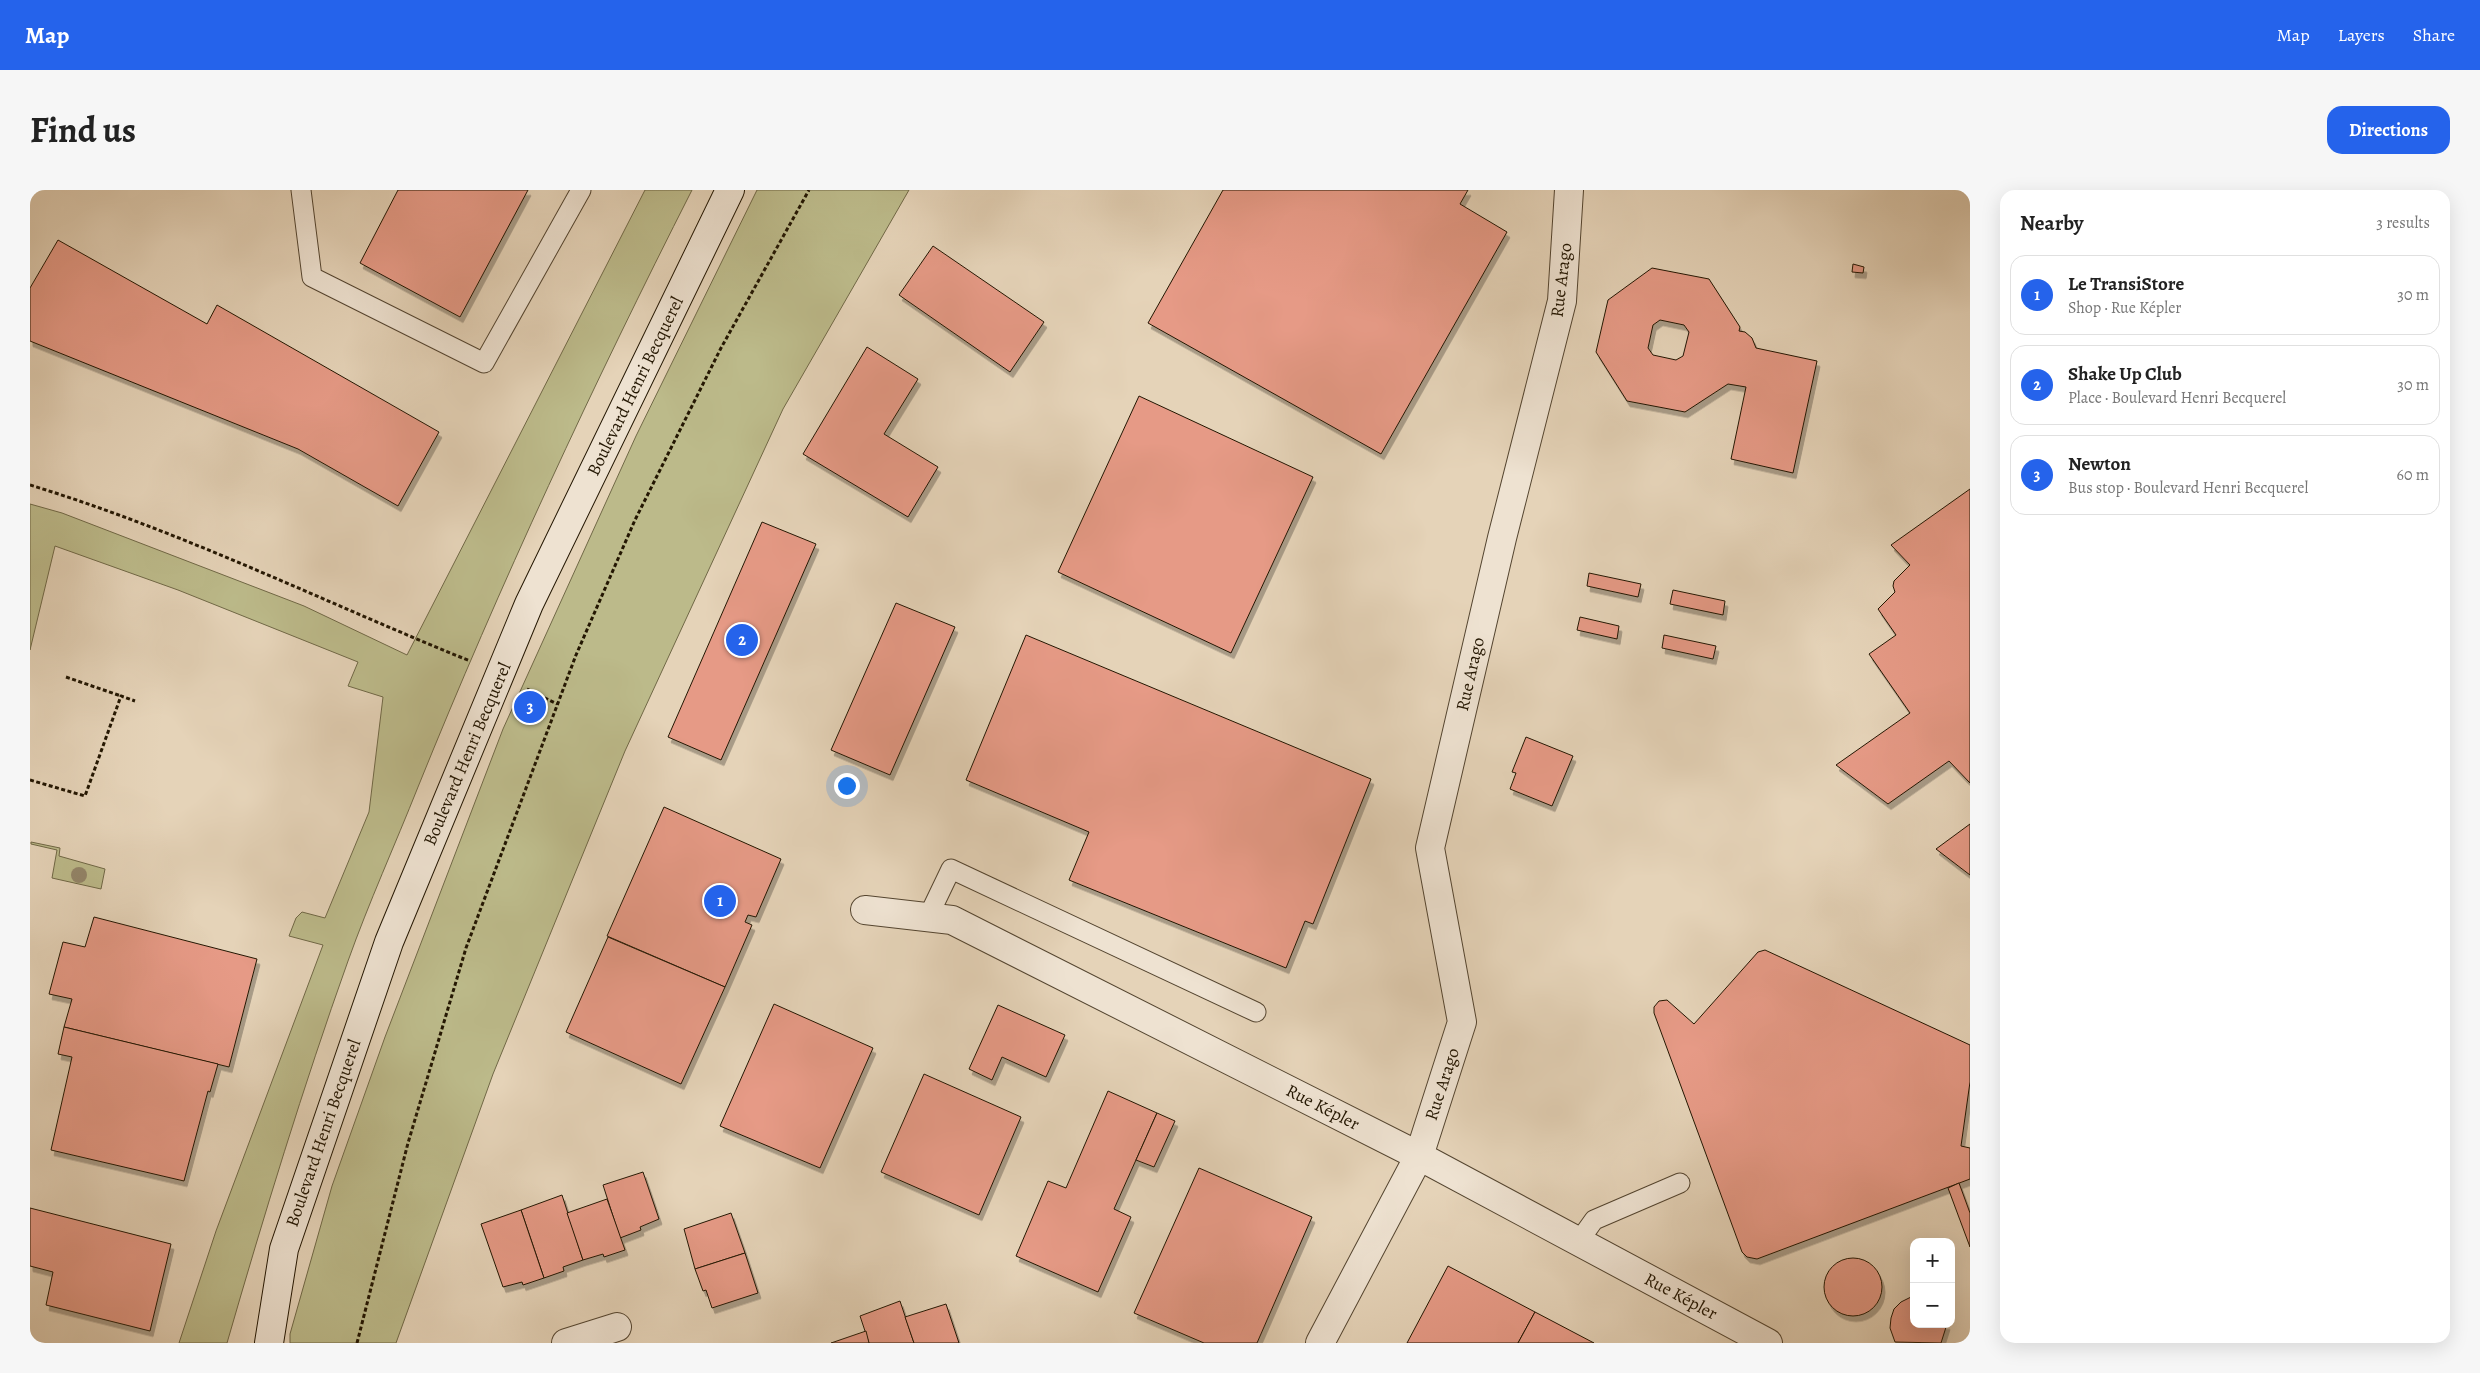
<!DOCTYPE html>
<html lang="en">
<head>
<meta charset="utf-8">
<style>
  :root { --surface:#fff; --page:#f6f6f6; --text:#222; --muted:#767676; --line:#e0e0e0; --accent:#2563eb }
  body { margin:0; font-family:Alegreya,serif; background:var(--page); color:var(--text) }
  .controls { position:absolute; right:15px; bottom:15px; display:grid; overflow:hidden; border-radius:10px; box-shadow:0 5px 20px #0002 }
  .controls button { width:45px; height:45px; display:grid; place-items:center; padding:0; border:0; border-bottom:1px solid var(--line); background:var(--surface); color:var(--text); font:25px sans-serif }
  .you { position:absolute; left:816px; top:595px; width:18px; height:18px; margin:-12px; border:4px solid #fff; border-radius:50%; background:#1a73e8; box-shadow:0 0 0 8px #1a73e833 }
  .badge { display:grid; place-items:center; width:32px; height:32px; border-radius:50%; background:var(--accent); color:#fff; font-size:16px; font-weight:700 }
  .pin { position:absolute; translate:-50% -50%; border:2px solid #fff; box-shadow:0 1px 5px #0006 }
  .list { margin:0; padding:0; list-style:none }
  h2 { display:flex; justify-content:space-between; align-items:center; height:65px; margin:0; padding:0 20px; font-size:21px }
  h2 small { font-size:16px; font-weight:400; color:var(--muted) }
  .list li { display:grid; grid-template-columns:32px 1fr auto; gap:15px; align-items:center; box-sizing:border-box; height:80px; margin:0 10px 10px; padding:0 10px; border:1px solid var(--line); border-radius:15px }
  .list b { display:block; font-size:19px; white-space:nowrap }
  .list p { margin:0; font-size:16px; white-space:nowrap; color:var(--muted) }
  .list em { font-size:16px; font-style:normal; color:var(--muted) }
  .map { position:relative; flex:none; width:1940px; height:1153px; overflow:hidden; border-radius:15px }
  header { display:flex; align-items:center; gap:30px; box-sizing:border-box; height:70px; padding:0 25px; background:var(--accent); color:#fff }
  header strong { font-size:24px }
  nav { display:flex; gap:28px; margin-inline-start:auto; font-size:18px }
  .intro { display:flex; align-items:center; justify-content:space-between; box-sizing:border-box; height:120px; padding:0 30px }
  h1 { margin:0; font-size:35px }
  .button { padding:12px 22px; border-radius:15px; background:var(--accent); color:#fff; font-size:18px; font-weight:700 }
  main { display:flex; gap:30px; padding:0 30px }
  aside { flex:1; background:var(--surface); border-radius:15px; box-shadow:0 5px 20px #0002 }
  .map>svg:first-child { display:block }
</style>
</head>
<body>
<header>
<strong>Map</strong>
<nav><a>Map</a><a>Layers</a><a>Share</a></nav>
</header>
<div class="intro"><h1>Find us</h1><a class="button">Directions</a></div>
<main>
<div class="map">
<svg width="1940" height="1153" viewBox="0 0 1940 1153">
  <defs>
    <filter id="shadow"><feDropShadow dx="3" dy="5.5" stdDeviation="0" flood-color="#0004"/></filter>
  </defs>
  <rect width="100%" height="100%" fill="#e5d3b8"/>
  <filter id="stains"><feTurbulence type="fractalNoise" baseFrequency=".004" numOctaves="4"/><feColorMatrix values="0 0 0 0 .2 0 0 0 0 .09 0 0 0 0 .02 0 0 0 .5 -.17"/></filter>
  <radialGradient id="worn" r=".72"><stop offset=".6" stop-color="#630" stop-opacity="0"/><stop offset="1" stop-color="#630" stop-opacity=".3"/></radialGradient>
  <g fill="#bcba8a" stroke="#706846">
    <path d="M615,0h47c-99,195 -192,394 -274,597 -23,58 -49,115 -70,174 -45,126 -84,254 -121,382h-48l37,-112 107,-286 -34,-9 7,-18 6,-6 23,6 44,-106 14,-115 -35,-11 10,-24 -180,-72 -123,-44 -25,104v-146l32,9 242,93 103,49z"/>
    <polygon points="727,0 879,0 753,219 595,561 463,884 366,1153 260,1153 260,1144 302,996 355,847 473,539 606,246"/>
    <polygon points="1,652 30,658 29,666 75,679 71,699 22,688 27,660 1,654"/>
  </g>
  <g fill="#e69a86" stroke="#231602" fill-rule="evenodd" filter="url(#shadow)">
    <polygon points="368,0 498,0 430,127 330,73"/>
    <polygon points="1193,0 1438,0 1430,14 1477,42 1351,264 1118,133"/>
    <polygon points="28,50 177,134 187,115 409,242 368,316 268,259 0,151 0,98"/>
    <polygon points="903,56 1014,132 980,182 869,105"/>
    <polygon points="1823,74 1834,77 1833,83 1822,82"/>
    <path d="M1622,78l57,11 31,48 -1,4 6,1 7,6 4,10 61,13 -24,112 -62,-14 15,-72 -18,-3 -43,28 -58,-11 -31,-49 12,-52zM1630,130l24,5 5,7 -6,24 -7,4 -23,-5 -5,-7 5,-23z"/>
    <polygon points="837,157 888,189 854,244 908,277 878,327 773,264"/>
    <polygon points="1109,206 1283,287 1201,463 1028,382"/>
    <polygon points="1940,299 1940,593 1919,571 1858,614 1806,575 1880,523 1839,464 1866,445 1848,419 1865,402 1863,396 1864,391 1880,375 1861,355"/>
    <polygon points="732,332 786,354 691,570 638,547"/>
    <polygon points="1559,383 1611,394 1608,407 1557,396"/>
    <polygon points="1643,400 1695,411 1693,425 1640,414"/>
    <polygon points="866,413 925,437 860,585 801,560"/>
    <polygon points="1550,427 1589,436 1587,449 1547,440"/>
    <polygon points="996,445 1341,589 1283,734 1275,731 1256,778 1039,690 1059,642 936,590"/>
    <polygon points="1634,445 1686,456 1683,469 1632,458"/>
    <polygon points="1496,547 1543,566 1522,616 1480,599 1486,583 1482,582"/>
    <polygon points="634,617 751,669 726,727 718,725 715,732 722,735 695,797 577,746"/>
    <polygon points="1940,634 1940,685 1906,659"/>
    <polygon points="64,727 227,769 199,877 34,837 42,809 19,804 33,752 55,757"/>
    <polygon points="578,747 695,797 651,894 536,842"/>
    <polygon points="1735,760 1940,855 1940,892 1931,956 1940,958 1940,989 1727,1069 1717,1067 1712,1062 1624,823 1624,817 1629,811 1637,810 1664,834 1728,762"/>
    <polygon points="744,814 843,858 790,978 690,936"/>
    <polygon points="968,815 1035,845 1016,887 972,867 962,890 939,879"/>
    <polygon points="34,837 188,874 180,902 178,901 154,991 21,960 42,867 28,864"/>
    <polygon points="894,884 991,927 949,1025 851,982"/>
    <polygon points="1078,901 1127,923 1084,1019 1101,1027 1068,1102 986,1066 1018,991 1036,998"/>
    <polygon points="1127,923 1145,931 1124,977 1106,970"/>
    <polygon points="1169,978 1282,1027 1227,1153 1174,1153 1104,1123"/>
    <polygon points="613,982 629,1029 610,1037 611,1040 590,1048 573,995"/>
    <polygon points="1929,993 1940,1023 1940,1057 1918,998"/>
    <polygon points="532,1005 553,1070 533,1077 534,1081 514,1088 491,1020"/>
    <polygon points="577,1009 595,1060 574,1067 573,1064 553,1070 537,1023"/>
    <polygon points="0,1018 141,1054 120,1141 16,1115 23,1082 0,1076"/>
    <polygon points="491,1020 514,1088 493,1095 492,1092 473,1097 451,1034"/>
    <polygon points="701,1023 715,1063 665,1079 654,1039"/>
    <polygon points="715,1063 728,1103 682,1118 676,1100 673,1101 665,1079"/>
    <circle cx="1823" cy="1097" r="29"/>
    <polygon points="1418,1076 1505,1122 1488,1153 1377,1153"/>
    <polygon points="1881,1107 1884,1107 1884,1134 1917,1134 1911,1153 1865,1152 1860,1138 1861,1128 1864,1119 1871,1112"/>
    <polygon points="870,1111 884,1153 839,1153 830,1126"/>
    <polygon points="916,1114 929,1153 884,1153 875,1127"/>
    <polygon points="1505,1122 1564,1153 1488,1153"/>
    <polygon points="836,1141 839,1153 801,1153"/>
  </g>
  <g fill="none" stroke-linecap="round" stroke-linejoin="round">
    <g stroke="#544530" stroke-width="21">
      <g id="lane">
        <polyline points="271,0 282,87 454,173 551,0"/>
        <polyline points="898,727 921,679 1226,822"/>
        <polyline points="1549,1051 1564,1030 1650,993"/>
      </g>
    </g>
    <g stroke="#544530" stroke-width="30">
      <g id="street">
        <polyline points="835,720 922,730 1389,966 1738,1153"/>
        <polyline points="536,1153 587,1137"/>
        <polyline points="1290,1153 1389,966 1432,832 1400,658 1472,348 1532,111 1539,0"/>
      </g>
    </g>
    <g stroke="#231602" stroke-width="30">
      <polyline id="secondary" points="239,1153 254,1059 359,752 499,414 700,0"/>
    </g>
    <g stroke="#231602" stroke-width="3" stroke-dasharray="4 2.5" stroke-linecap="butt">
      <path d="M0,295c151,46 294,117 440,176"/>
      <polyline points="36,487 91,506"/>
      <polyline points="497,499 527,514"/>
      <polyline points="0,590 55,606 91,506 105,511"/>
      <polyline points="327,1153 378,953 436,758 546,465 605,330 691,158 779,0"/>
    </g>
    <use href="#lane" stroke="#eee2d1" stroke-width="19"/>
    <use href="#street" stroke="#eee2d1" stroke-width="28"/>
    <use href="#secondary" stroke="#eee2d1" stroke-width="28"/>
  </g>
  <circle fill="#94866a" cx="49" cy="685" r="8"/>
  <g text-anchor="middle" stroke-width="4" stroke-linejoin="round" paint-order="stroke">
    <g font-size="18" fill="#231602" stroke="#eee2d1">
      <text transform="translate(1531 90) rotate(-83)" y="6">Rue Arago</text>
      <text transform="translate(605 196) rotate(-64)" y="6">Boulevard Henri Becquerel</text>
      <text transform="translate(1440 484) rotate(-77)" y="6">Rue Arago</text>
      <text transform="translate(437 564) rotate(-67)" y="6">Boulevard Henri Becquerel</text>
      <text transform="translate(1412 894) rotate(-72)" y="6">Rue Arago</text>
      <text transform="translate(1293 917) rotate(27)" y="6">Rue Képler</text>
      <text transform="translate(293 943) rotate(-71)" y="6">Boulevard Henri Becquerel</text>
      <text transform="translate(1651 1106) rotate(28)" y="6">Rue Képler</text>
    </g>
  </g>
  <rect width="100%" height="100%" filter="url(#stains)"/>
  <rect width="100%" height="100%" fill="url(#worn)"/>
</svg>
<div class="controls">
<button>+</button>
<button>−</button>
</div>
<div class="you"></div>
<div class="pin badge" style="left:690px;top:711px">1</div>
<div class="pin badge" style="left:712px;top:450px">2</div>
<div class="pin badge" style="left:500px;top:517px">3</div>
</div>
<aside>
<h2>Nearby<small>3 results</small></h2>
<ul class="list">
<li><span class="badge">1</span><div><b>Le TransiStore</b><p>Shop · Rue Képler</p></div><em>30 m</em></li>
<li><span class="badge">2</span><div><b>Shake Up Club</b><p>Place · Boulevard Henri Becquerel</p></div><em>30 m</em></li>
<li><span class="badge">3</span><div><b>Newton</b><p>Bus stop · Boulevard Henri Becquerel</p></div><em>60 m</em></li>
</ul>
</aside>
</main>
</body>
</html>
